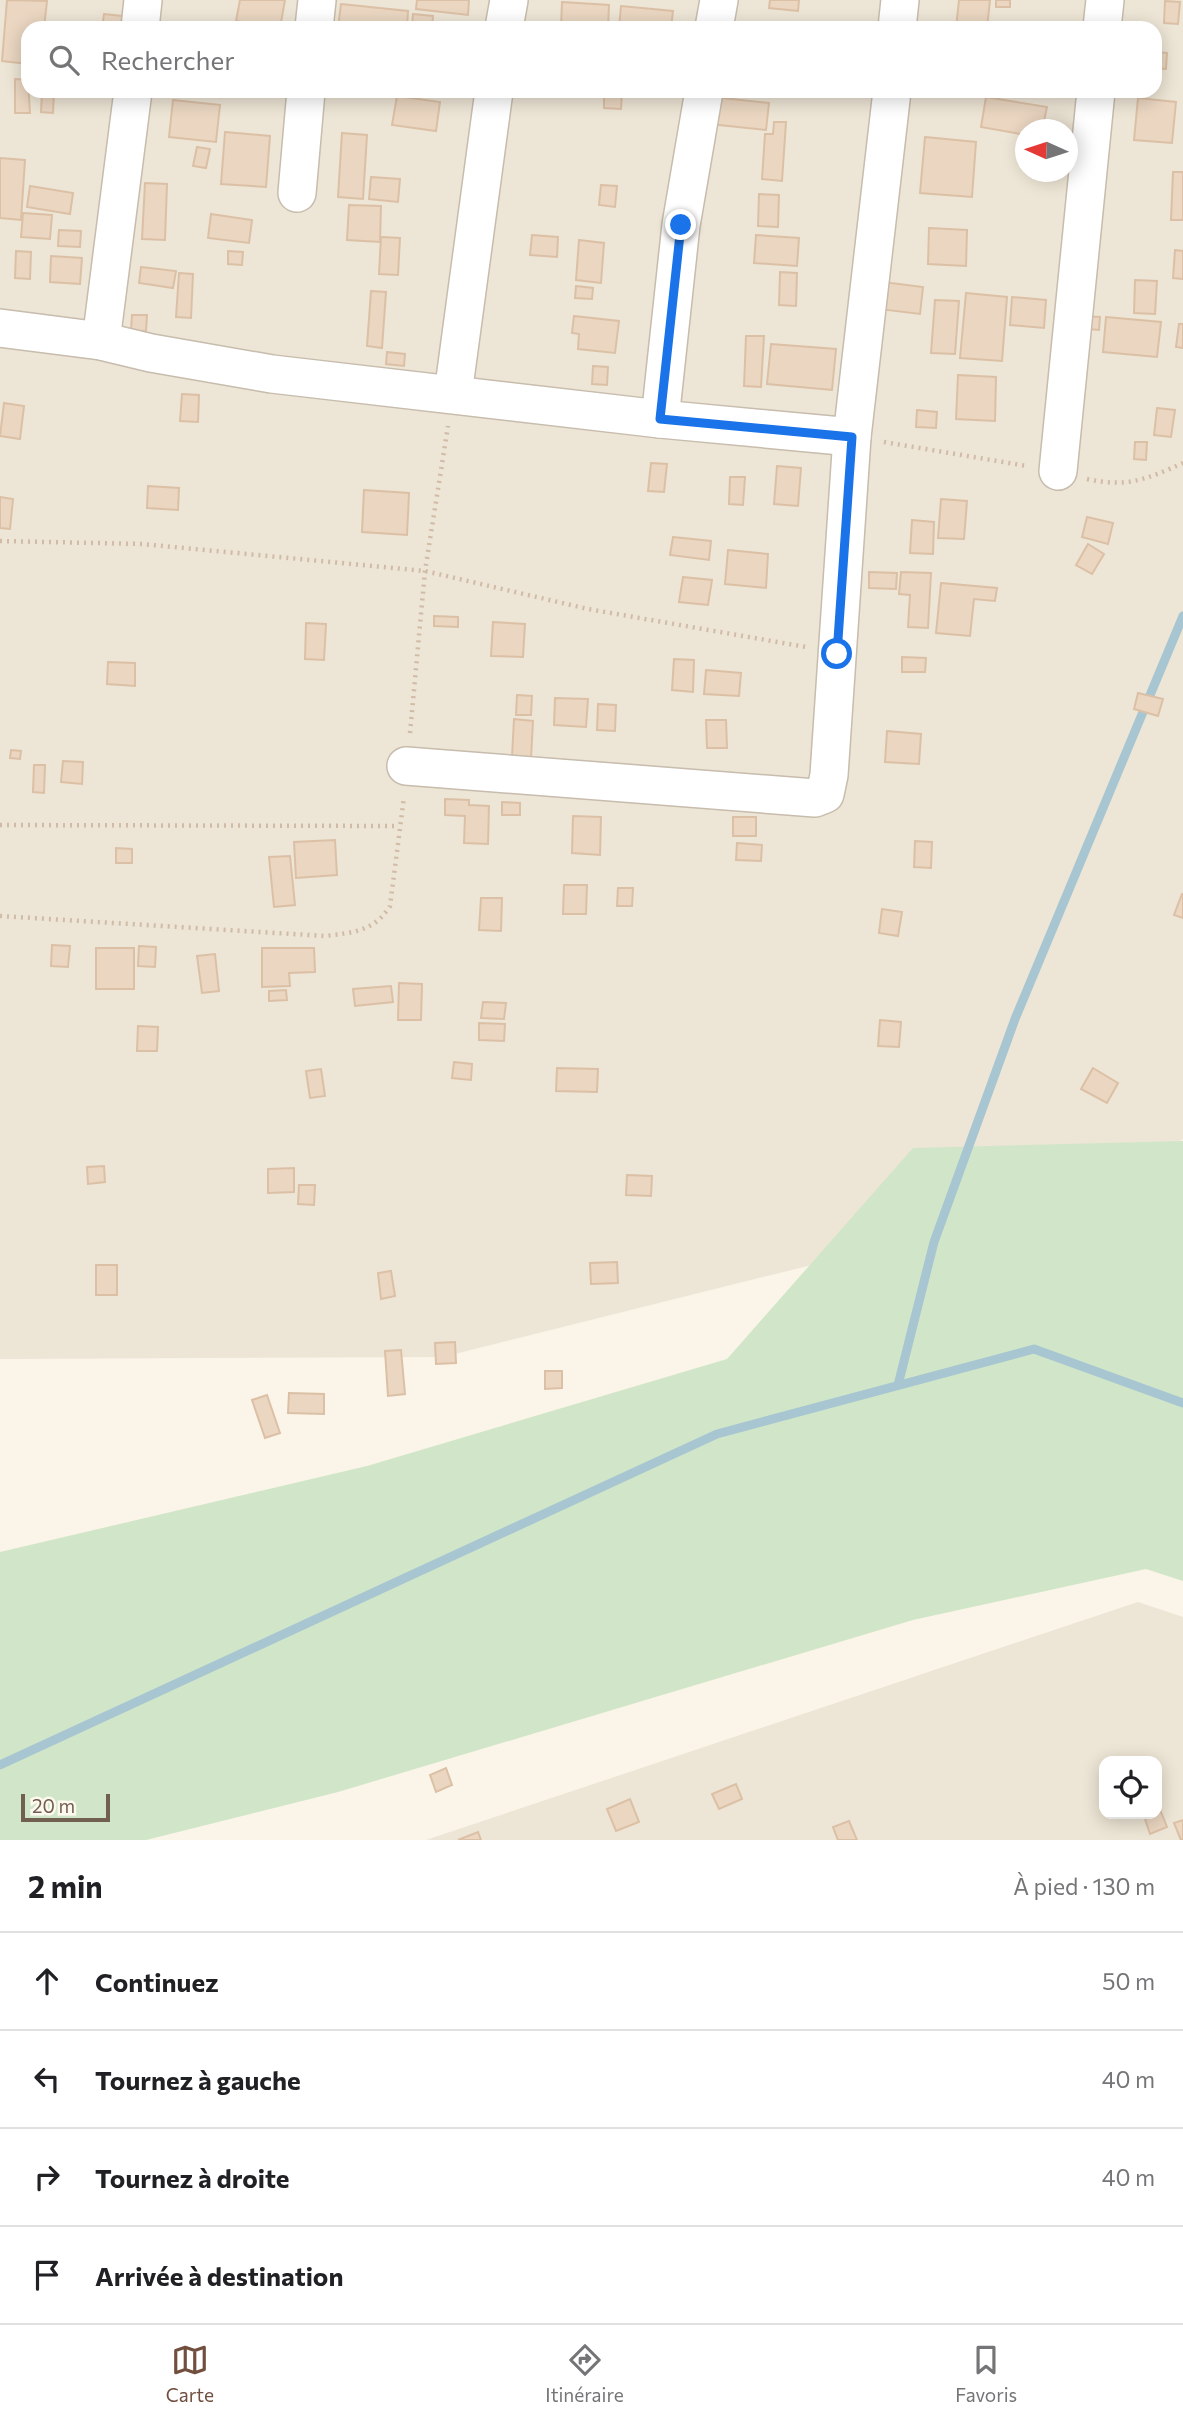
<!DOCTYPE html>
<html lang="fr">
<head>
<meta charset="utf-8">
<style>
  :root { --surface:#fff; --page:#f2f2f2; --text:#202124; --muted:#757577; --line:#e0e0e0; --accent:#714e3e }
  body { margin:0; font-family:Commissioner,sans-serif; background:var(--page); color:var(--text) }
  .controls { position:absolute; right:21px; bottom:21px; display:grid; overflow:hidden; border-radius:14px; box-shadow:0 4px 18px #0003 }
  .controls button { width:63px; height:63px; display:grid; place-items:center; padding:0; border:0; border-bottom:2px solid var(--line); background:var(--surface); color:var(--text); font:35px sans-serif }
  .compass { position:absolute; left:1015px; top:119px; width:63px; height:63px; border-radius:50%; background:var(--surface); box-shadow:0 4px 18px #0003; rotate:273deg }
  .scale { position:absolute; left:21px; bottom:18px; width:89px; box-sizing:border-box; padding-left:7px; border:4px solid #715f4f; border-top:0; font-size:19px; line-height:24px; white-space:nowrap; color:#715f4f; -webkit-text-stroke:5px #fdf9ee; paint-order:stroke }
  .stop { position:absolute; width:21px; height:21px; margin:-16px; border:5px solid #1a73e8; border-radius:50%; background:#fff }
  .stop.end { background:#1a73e8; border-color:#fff; box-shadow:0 2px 7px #0008 }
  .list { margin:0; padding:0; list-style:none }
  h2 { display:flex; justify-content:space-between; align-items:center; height:91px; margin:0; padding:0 28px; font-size:30px }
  h2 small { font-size:23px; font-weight:400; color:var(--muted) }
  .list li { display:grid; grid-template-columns:46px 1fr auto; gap:21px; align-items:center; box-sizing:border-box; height:98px; padding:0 28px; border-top:2px solid var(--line) }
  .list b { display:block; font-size:26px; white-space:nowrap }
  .list em { font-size:23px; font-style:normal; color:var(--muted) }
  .icon { flex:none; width:38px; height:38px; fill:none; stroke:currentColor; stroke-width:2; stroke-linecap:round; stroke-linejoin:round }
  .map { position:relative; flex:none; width:1183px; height:1840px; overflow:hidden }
  .search { position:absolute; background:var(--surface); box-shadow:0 4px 18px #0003; left:21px; right:21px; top:21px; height:77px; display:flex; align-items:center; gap:18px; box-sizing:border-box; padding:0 24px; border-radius:21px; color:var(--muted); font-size:26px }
  .sheet { height:483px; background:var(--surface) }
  nav { display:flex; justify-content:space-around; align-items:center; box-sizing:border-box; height:98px; border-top:2px solid var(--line); background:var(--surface); font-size:19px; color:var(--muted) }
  nav a { display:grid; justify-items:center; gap:4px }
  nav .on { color:var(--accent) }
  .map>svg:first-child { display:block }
</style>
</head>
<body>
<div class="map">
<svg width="1183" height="1840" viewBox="0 0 1183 1840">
  <rect width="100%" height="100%" fill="#faf5e8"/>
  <g fill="#ede5d5" fill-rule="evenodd">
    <path d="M0,0h1183v1139l-63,49 -677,169 -443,2zM28,28h1127v63h-1127zM1026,130h42v42h-42z"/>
    <path d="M1138,1602l45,15v223h-757zM1104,1761h53v53h-53z"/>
  </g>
  <polygon fill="#d1e6c8" points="1183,1141 1183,1581 1146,1569 913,1620 338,1792 146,1840 0,1840 0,1552 367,1466 727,1359 913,1148"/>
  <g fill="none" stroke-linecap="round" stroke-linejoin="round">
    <g stroke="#a7c6d1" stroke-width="9">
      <polyline points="898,1385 934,1242 1015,1019 1183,616"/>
      <polyline points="0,1765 717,1434 1034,1349 1183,1403"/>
    </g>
  </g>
  <g fill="#ead6c1" stroke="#dcc0a6" stroke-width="2">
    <polygon points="7,0 47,1 44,28 28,28 28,64 2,61"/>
    <polygon points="240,0 285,0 280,28 236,21"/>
    <polygon points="417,0 469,0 468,15 416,9"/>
    <polygon points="770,0 799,0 798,11 769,8"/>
    <polygon points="959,0 990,0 987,28 956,28"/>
    <rect x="996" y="0" width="14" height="7"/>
    <polygon points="1165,1 1180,2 1178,24 1164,23"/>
    <polygon points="562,2 609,5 608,28 561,28"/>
    <polygon points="341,4 408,11 407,28 338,28"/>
    <polygon points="621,6 673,11 671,28 619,28"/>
    <polygon points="104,14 122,16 121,28 102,28"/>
    <polygon points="413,14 433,16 432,28 412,28"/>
    <rect x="800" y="25" width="23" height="3"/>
    <polygon points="1155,52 1167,53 1166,69 1155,68"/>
    <polygon points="15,79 28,80 30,113 15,113"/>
    <polygon points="42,91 54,91 53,113 41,112"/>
    <polygon points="180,91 222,91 221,97"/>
    <polygon points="604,91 622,91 621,109 604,108"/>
    <polygon points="397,96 440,102 436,131 392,125"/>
    <polygon points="713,97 769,103 766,130 710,124"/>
    <polygon points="986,97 1047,107 1042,130 1026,130 1026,135 981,127"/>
    <polygon points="1138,98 1176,102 1172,143 1134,140"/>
    <polygon points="173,100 220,105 216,142 169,137"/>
    <polygon points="774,122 786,122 782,181 762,179 765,134 773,134"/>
    <polygon points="225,132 270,136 266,187 221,184"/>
    <polygon points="342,133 367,135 363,199 338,197"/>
    <polygon points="925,137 976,142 972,197 920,193"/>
    <polygon points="197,147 210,149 206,168 193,166"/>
    <polygon points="0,158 25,160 21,220 0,218"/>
    <polygon points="1173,172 1183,172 1183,220 1171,220"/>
    <polygon points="371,177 400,179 398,202 369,199"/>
    <polygon points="145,183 167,184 165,240 142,239"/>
    <polygon points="601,185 617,186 615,207 599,205"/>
    <polygon points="30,186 73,193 70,214 27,207"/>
    <polygon points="759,194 779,195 778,227 758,226"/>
    <polygon points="349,205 381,206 380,242 347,240"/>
    <polygon points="23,213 52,215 50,239 21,237"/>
    <polygon points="211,214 252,220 249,243 208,238"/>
    <polygon points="929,228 967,230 966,266 928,264"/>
    <polygon points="59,230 81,231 80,247 58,246"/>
    <polygon points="532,235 558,237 557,257 530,255"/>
    <polygon points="756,235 799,238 797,266 754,263"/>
    <polygon points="381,237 400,238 398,275 379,274"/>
    <polygon points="579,240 604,243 601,283 576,280"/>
    <polygon points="1175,250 1183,251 1183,279 1173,278"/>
    <polygon points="16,251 31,252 30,279 15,278"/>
    <polygon points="228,251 243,252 242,265 228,264"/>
    <polygon points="51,256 82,258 80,284 50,282"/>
    <polygon points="141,267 176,271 173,288 139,283"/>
    <polygon points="780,272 797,273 796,306 779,305"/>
    <polygon points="179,273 193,274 191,318 176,317"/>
    <polygon points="1135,280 1157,281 1155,314 1134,313"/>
    <polygon points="883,282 923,287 920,314 879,309"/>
    <polygon points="576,286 593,288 592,299 575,298"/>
    <polygon points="371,291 386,292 382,348 367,346"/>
    <polygon points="966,293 1007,297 1002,361 960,358"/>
    <polygon points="1012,297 1046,300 1044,328 1010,325"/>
    <polygon points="935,300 959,301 955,354 931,353"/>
    <polygon points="132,315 147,315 146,331 131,331"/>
    <polygon points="574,316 619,321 615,353 578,349 579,334 572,333"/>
    <polygon points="1080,316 1100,317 1099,330 1078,328"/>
    <polygon points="1106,317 1161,322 1157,357 1103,352"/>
    <polygon points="1179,324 1183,324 1183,348 1176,347"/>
    <polygon points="746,336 764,336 761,387 744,386"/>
    <polygon points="771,344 836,349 832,390 767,384"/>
    <polygon points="387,352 405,354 404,366 386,364"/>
    <polygon points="593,366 608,367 607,385 592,384"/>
    <polygon points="958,375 996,377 995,421 956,419"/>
    <polygon points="182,394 199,395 198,422 180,421"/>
    <polygon points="4,403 24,406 20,439 0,436"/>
    <polygon points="1157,408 1175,410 1171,437 1154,435"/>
    <polygon points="917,410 937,412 936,428 916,427"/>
    <polygon points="1135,442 1147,442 1146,460 1134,459"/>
    <polygon points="651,463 667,464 664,492 648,491"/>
    <polygon points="777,466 801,468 798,506 774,504"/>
    <polygon points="730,477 745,477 743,505 729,504"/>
    <polygon points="148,486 179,488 178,510 147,508"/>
    <polygon points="364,490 409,493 407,535 362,532"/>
    <polygon points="0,497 13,499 10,529 0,528"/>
    <polygon points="941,499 967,501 964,539 938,538"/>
    <polygon points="1087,517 1113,523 1108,544 1082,537"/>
    <polygon points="912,520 934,522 933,554 910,553"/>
    <polygon points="673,537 711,541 709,560 670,555"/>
    <polygon points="1088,544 1104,554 1092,574 1076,565"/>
    <polygon points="728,550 768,554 766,588 725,584"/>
    <polygon points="869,572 897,573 896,589 869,588"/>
    <polygon points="901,572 931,573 928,628 908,627 910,595 899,594"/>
    <polygon points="683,577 712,580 708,605 679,602"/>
    <polygon points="941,583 997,588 995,601 974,599 970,636 936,633"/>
    <polygon points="434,616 458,617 458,627 434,626"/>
    <polygon points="493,622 525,624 523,657 491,656"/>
    <polygon points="306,623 326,624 324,660 305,659"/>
    <polygon points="902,657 926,658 925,672 902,672"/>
    <polygon points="674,659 694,660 693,692 672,690"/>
    <polygon points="108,662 135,663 135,686 107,684"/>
    <polygon points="706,670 741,673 739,696 704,694"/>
    <polygon points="1138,693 1163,699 1158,716 1134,709"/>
    <polygon points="517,695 532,696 531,715 516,715"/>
    <polygon points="555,698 588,699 586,727 554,725"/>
    <polygon points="598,704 616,705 615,731 597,730"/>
    <polygon points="514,719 533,721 531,758 512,757"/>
    <polygon points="706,720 726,720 727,748 707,748"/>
    <polygon points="887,731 921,734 919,764 885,762"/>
    <polygon points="11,750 21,751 20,759 10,758"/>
    <polygon points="63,761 83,762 82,784 61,782"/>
    <polygon points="34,765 45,765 44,793 33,792"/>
    <polygon points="445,799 469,800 469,805 489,806 488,844 464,843 465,816 445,815"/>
    <polygon points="502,802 520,803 520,815 502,815"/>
    <polygon points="573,816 601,817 600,855 572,853"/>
    <rect x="733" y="817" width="23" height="19"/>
    <polygon points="335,840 337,875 296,878 294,842"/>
    <polygon points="915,841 932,842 931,868 914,867"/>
    <polygon points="737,843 762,845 761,861 736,860"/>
    <polygon points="116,848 132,849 132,863 116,863"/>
    <polygon points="290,856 295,905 274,907 269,857"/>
    <polygon points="564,885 587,885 586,914 563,914"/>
    <polygon points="618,888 633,888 632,906 617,906"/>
    <polygon points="1182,894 1183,894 1183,918 1174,915"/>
    <polygon points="481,898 502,898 501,931 479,930"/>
    <polygon points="882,909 902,912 898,936 879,933"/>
    <polygon points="52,945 70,946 68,967 51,966"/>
    <polygon points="139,946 156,947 155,967 138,966"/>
    <rect x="96" y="948" width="38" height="41"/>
    <polygon points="262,948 314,948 315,972 289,973 290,986 262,987"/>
    <polygon points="215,954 219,991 202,993 197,956"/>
    <polygon points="399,983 422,984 421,1020 398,1020"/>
    <polygon points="391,986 393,1002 355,1006 353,989"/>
    <polygon points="286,990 287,1000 269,1001 269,991"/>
    <polygon points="483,1002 506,1003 504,1019 481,1018"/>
    <polygon points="880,1020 901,1022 899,1047 878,1046"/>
    <polygon points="479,1023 505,1024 504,1041 479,1040"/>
    <polygon points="138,1026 158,1027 157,1051 137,1051"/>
    <polygon points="454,1062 472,1064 471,1080 452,1078"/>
    <polygon points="557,1068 598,1069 597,1092 556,1091"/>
    <polygon points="1093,1068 1118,1083 1107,1103 1081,1089"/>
    <polygon points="321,1069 325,1096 310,1098 306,1071"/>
    <polygon points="104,1166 105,1182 88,1184 87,1167"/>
    <polygon points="294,1168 294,1192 268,1193 268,1169"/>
    <polygon points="627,1175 652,1176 651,1196 626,1195"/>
    <polygon points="299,1185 315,1185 314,1205 298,1204"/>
    <polygon points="617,1262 618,1283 591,1284 590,1263"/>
    <rect x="96" y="1265" width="21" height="30"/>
    <polygon points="391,1271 395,1296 381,1299 378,1273"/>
    <polygon points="455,1342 456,1363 436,1364 435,1343"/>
    <polygon points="401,1350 405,1394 388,1396 385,1351"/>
    <polygon points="545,1371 562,1371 562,1388 545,1389"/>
    <polygon points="289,1393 324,1394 324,1414 288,1413"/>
    <polygon points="267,1395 280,1433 265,1438 252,1400"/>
    <polygon points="446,1768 452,1785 436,1792 430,1775"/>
    <polygon points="736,1784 742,1799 719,1809 712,1794"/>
    <polygon points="630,1799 639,1822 616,1831 607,1809"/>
    <polygon points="1161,1812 1167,1827 1150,1834 1145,1819"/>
    <polygon points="1183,1820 1183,1840 1181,1840 1174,1823"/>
    <polygon points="849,1821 857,1840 838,1840 833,1827"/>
    <polygon points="478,1832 481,1840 458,1840"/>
  </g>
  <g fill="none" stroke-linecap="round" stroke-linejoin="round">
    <g stroke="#c7bcad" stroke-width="40">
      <g id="minor">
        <polyline points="140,28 143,0"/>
        <polyline points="314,28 317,0"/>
        <polyline points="504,28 509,0"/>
        <polyline points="714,28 719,0"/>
        <polyline points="897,28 900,0"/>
        <polyline points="1102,28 1105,0"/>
        <polyline points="297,193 306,91"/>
        <polyline points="0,328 101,341 151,353 272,374 660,419 852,437"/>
        <polyline points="101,341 133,91"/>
        <polyline points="453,394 494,91"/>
        <polyline points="660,419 681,225 704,91"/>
        <polyline points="1058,471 1096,91"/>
        <polyline points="406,766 815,798 825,794 829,775 852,437 892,91"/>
      </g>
    </g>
    <g stroke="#d1bba7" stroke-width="4.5" stroke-dasharray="2 5" stroke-linecap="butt">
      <polyline points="884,442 1027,466"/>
      <path d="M1087,479c40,9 60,0 96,-16"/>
      <polyline points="0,541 142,544 425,571 588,609 806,647"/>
      <polyline points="410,733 425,571 448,426"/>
      <polyline points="0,825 399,826"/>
      <path d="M0,916l325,20c27,-3 50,-5 65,-30l14,-109"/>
    </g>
    <use href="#minor" stroke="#fff" stroke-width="37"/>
  </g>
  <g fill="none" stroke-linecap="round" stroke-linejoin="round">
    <polyline stroke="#1a73e8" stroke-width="9" points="681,225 660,419 852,437 837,654"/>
  </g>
</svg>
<div class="controls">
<button><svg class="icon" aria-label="locate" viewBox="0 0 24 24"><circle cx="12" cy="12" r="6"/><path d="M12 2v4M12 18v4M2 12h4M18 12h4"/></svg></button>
</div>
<svg class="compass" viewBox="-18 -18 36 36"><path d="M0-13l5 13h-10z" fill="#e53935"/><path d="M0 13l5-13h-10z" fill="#757577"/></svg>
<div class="scale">20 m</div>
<div class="stop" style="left:837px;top:654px"></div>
<div class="stop end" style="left:681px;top:225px"></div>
<div class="search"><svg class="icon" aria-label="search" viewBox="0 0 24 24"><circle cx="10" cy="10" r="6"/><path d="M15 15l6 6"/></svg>Rechercher</div>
</div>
<section class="sheet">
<h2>2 min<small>À pied · 130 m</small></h2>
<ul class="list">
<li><svg class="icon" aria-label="ahead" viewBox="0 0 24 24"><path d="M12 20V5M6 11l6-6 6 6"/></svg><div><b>Continuez</b></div><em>50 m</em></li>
<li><svg class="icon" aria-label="left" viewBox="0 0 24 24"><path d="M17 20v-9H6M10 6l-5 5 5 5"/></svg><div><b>Tournez à gauche</b></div><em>40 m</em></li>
<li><svg class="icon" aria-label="right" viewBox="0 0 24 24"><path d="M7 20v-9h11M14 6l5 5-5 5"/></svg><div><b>Tournez à droite</b></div><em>40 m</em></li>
<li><svg class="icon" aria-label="arrive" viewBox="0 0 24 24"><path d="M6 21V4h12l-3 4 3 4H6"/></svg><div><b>Arrivée à destination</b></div></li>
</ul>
</section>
<nav>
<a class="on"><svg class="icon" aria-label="map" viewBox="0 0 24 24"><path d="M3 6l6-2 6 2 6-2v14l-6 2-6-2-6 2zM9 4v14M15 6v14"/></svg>Carte</a>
<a><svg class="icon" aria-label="directions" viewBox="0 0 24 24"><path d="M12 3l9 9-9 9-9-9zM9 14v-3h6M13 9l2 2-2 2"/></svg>Itinéraire</a>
<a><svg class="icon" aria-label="saved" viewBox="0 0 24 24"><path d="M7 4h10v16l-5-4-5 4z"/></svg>Favoris</a>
</nav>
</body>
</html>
